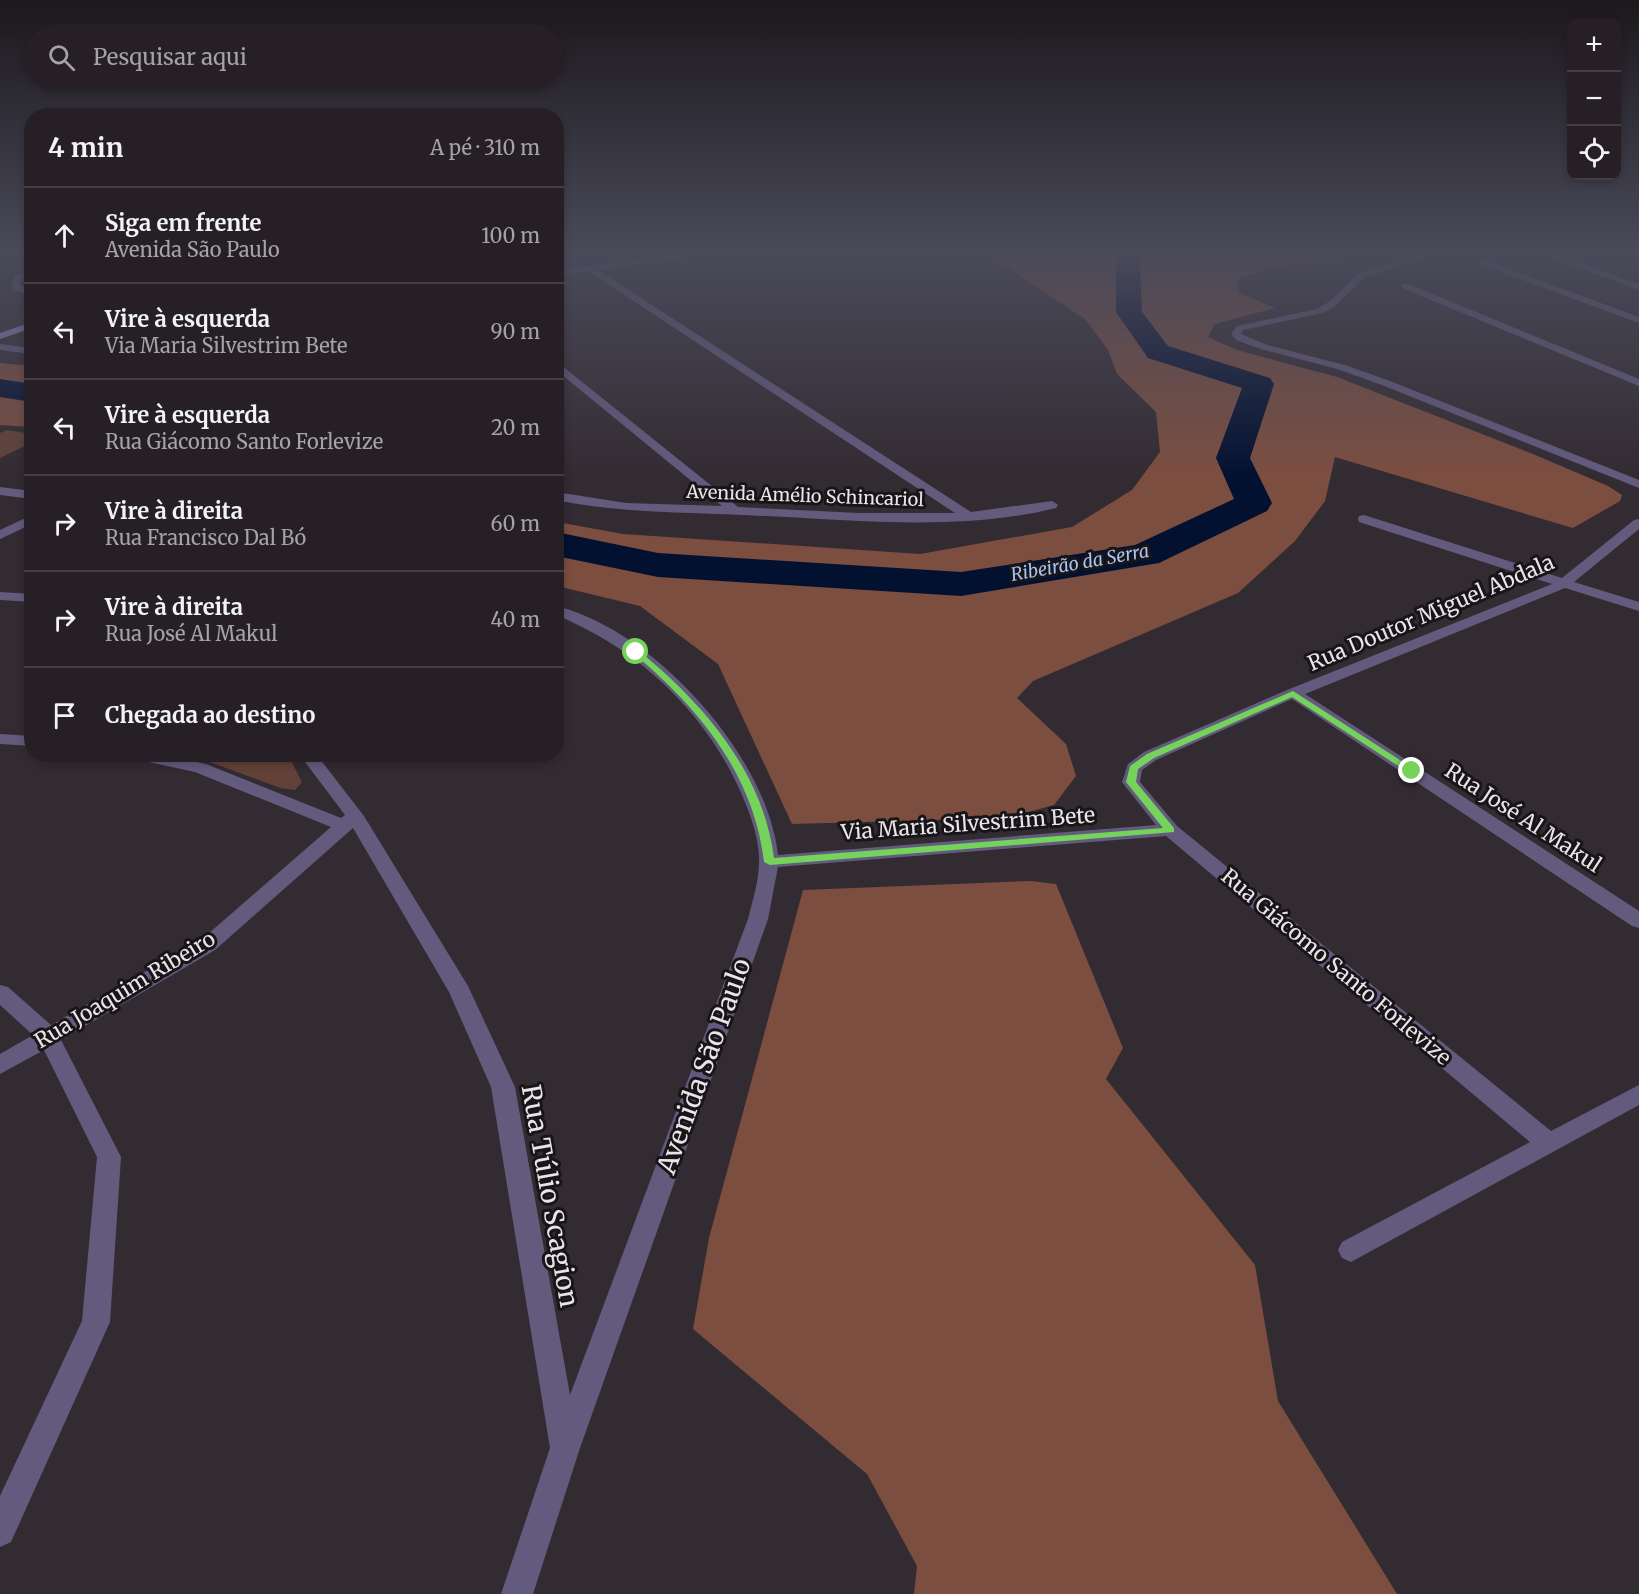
<!DOCTYPE html>
<html lang="pt">
<head>
<meta charset="utf-8">
<style>
  :root { --surface:#262026; --page:#322d32; --text:#f1f3f6; --muted:#a4a3a7; --line:#423e43 }
  body { margin:0; font-family:Merriweather,serif; background:var(--page); color:var(--text) }
  .controls { position:absolute; right:18px; top:18px; display:grid; overflow:hidden; border-radius:12px; box-shadow:0 3px 9px #0003 }
  .controls button { width:54px; height:54px; display:grid; place-items:center; padding:0; border:0; border-bottom:2px solid var(--line); background:var(--surface); color:var(--text); font:30px sans-serif }
  .stop { position:absolute; width:18px; height:18px; margin:-14px; border:4px solid #75d25b; border-radius:50%; background:#fff }
  .stop.end { background:#75d25b; border-color:#fff; box-shadow:0 2px 6px #0008 }
  .list { margin:0; padding:0; list-style:none }
  h2 { display:flex; justify-content:space-between; align-items:center; height:78px; margin:0; padding:0 24px; font-size:26px }
  h2 small { font-size:20px; font-weight:400; color:var(--muted) }
  .list li { display:grid; grid-template-columns:39px 1fr auto; gap:18px; align-items:center; box-sizing:border-box; height:96px; padding:0 24px; border-top:2px solid var(--line) }
  .list b { display:block; font-size:22px; white-space:nowrap }
  .list p { margin:0; font-size:20px; white-space:nowrap; color:var(--muted) }
  .list em { font-size:20px; font-style:normal; color:var(--muted) }
  .icon { flex:none; width:33px; height:33px; fill:none; stroke:currentColor; stroke-width:2; stroke-linecap:round; stroke-linejoin:round }
  .map { position:relative; flex:none; width:1639px; height:1594px; overflow:hidden }
  .search { position:absolute; background:var(--surface); box-shadow:0 3px 9px #0003; left:24px; top:24px; width:540px; height:66px; display:flex; align-items:center; gap:15px; box-sizing:border-box; padding:0 21px; border-radius:33px; color:var(--muted); font-size:22px }
  .panel { position:absolute; background:var(--surface); box-shadow:0 3px 9px #0003; left:24px; top:108px; width:540px; height:654px; border-radius:24px }
  .map>svg:first-child { display:block }
</style>
</head>
<body>
<div class="map">
<svg width="1639" height="1594" viewBox="0 0 1639 1594">
  <rect width="100%" height="100%" fill="#332b32"/>
  <g fill="#624238">
    <polygon points="7,430 31,434 31,443 0,458 0,433"/>
    <polygon points="191,755 288,755 302,782 295,790 280,788"/>
  </g>
  <g fill="#7c4e40">
    <polygon points="986,253 1377,253 1268,268 1236,280 1240,293 1275,308 1215,324 1208,337 1237,350 1337,377 1533,454 1608,486 1622,495 1620,501 1573,528 1335,457 1325,501 1295,541 1238,593 1033,681 1017,698 1066,744 1076,776 1054,805 1007,818 792,824 718,664 640,606 557,586 557,522 623,534 920,554 1072,527 1132,490 1160,452 1156,412 1117,374 1108,350 1086,320"/>
    <polygon points="0,363 31,366 31,427 0,425"/>
    <polygon points="1031,881 1056,884 1123,1048 1106,1079 1255,1265 1278,1401 1397,1594 914,1594 917,1566 867,1474 693,1329 709,1238 803,890"/>
  </g>
  <g fill="none" stroke-linecap="round" stroke-linejoin="round">
    <g fill="#031131" fill-rule="evenodd">
      <polygon points="1120,253 1144,253 1140,266 1142,312 1168,346 1270,378 1274,384 1250,458 1272,503 1267,511 1159,563 961,596 658,577 556,556 556,532 658,553 961,572 1135,545 1234,499 1216,458 1242,388 1148,358 1116,312 1116,266"/>
      <polygon points="0,379 32,384 32,402 0,397"/>
    </g>
    <g fill="#635b7e" fill-rule="evenodd">
      <path d="M691,253h27l-120,17 373,242 81,-11 6,4 -2,3c-101,25 -210,11 -313,7 -63,-3 -125,-2 -187,-15v-8l70,11 96,3 -166,-136v-9l182,146 121,6h96l-367,-242 -32,4v-5z"/>
      <polygon points="1426,253 1440,253 1365,277 1336,305 1323,313 1243,330 1241,334 1267,345 1345,365 1390,381 1639,480 1639,488 1382,385 1337,369 1261,349 1236,340 1231,334 1237,326 1317,309 1330,301 1359,273"/>
      <polygon points="1541,253 1554,253 1639,284 1639,290"/>
      <polygon points="1479,260 1485,260 1639,317 1639,323 1479,264"/>
      <polygon points="32,269 32,274 22,279 19,285 32,289 32,295 14,290 11,285 16,275"/>
      <polygon points="1402,284 1408,284 1639,379 1639,386 1402,288"/>
      <polygon points="0,344 32,348 32,354 0,350"/>
      <polygon points="0,487 32,491 32,499 0,495"/>
      <polygon points="32,515 32,524 0,539 0,530"/>
      <path d="M1364,515l198,63 72,-58 5,-1v10l-65,53 65,20v9l-74,-23 -260,106 334,217v17l-7,-2 -340,-227 -136,61 -14,10 -2,12 37,44 374,305 88,-46v20l-288,157 -9,-4 -4,-8 4,-8 188,-100 -364,-306 -388,31 -10,52 -188,529 -47,146h-32l49,-146 -59,-361 -42,-95 -96,-164 -138,122 -154,90 60,117 -11,165 -99,220 -11,5v-51l82,-175 15,-164 -53,-107 -44,24v-20l33,-19 -33,-30v-20l8,2 43,38 150,-85 130,-113 -136,-55 -65,-14 -2,-4h34l44,10 135,54 4,-3 -46,-61h17l48,62 104,170 47,101 55,308 178,-476c5,-20 12,-41 11,-63 -1,-21 -9,-42 -17,-61 -36,-83 -103,-146 -186,-180v-9c98,24 211,149 222,249l378,-30 -34,-43 6,-18 16,-12 143,-62 265,-106 -193,-62 -1,-3 1,-3z"/>
      <polygon points="0,592 32,594 32,602 0,600"/>
      <polygon points="0,734 32,736 32,746 0,744"/>
    </g>
    <polygon fill="#9885ce" fill-rule="evenodd" points="32,322 32,328 0,339 0,333"/>
  </g>
  <linearGradient id="sky" x2="0" y2="1"><stop stop-color="#1c181c"/><stop offset="0.53" stop-color="#4a4a5a"/><stop offset="1" stop-color="#4a4a5a" stop-opacity="0"/></linearGradient>
  <rect width="1639" height="477" fill="url(#sky)"/>
  <path fill="#75d25b" d="M634,651h5c65,53 124,121 135,207l389,-30 -37,-46 4,-16 17,-12 146,-63 124,80 -8,2 -117,-76 -138,61 -16,11 -2,13 38,46v4l-404,33 -6,-3c-10,-87 -65,-154 -130,-208z"/>
  <g text-anchor="middle" stroke-width="6" stroke-linejoin="round" paint-order="stroke">
    <g font-size="18" fill="#e9e4e9" stroke="#181518">
      <text transform="translate(805 496) rotate(2)" y="6">Avenida Amélio Schincariol</text>
    </g>
    <g font-size="18" font-style="italic" fill="#a8c4f7" stroke="#181518">
      <text transform="translate(1080 563) rotate(-10)" y="6">Ribeirão da Serra</text>
    </g>
    <g font-size="21" fill="#e9e4e9" stroke="#181518">
      <text transform="translate(1431 613) rotate(-23)" y="7">Rua Doutor Miguel Abdala</text>
      <text transform="translate(1523 818) rotate(33)" y="7">Rua José Al Makul</text>
      <text transform="translate(968 824) rotate(-4)" y="7">Via Maria Silvestrim Bete</text>
      <text transform="translate(1336 967) rotate(40)" y="7">Rua Giácomo Santo Forlevize</text>
      <text transform="translate(125 990) rotate(-31)" y="7">Rua Joaquim Ribeiro</text>
    </g>
    <g font-size="26" fill="#e9e4e9" stroke="#181518">
      <text transform="translate(704 1066) rotate(-70)" y="9">Avenida São Paulo</text>
      <text transform="translate(550 1196) rotate(80)" y="9">Rua Túlio Scagion</text>
    </g>
  </g>
</svg>
<div class="controls">
<button>+</button>
<button>−</button>
<button><svg class="icon" aria-label="locate" viewBox="0 0 24 24"><circle cx="12" cy="12" r="6"/><path d="M12 2v4M12 18v4M2 12h4M18 12h4"/></svg></button>
</div>
<div class="stop" style="left:636px;top:652px"></div>
<div class="stop end" style="left:1412px;top:771px"></div>
<div class="search"><svg class="icon" aria-label="search" viewBox="0 0 24 24"><circle cx="10" cy="10" r="6"/><path d="M15 15l6 6"/></svg>Pesquisar aqui</div>
<section class="panel">
<h2>4 min<small>A pé · 310 m</small></h2>
<ul class="list">
<li><svg class="icon" aria-label="ahead" viewBox="0 0 24 24"><path d="M12 20V5M6 11l6-6 6 6"/></svg><div><b>Siga em frente</b><p>Avenida São Paulo</p></div><em>100 m</em></li>
<li><svg class="icon" aria-label="left" viewBox="0 0 24 24"><path d="M17 20v-9H6M10 6l-5 5 5 5"/></svg><div><b>Vire à esquerda</b><p>Via Maria Silvestrim Bete</p></div><em>90 m</em></li>
<li><svg class="icon" aria-label="left" viewBox="0 0 24 24"><path d="M17 20v-9H6M10 6l-5 5 5 5"/></svg><div><b>Vire à esquerda</b><p>Rua Giácomo Santo Forlevize</p></div><em>20 m</em></li>
<li><svg class="icon" aria-label="right" viewBox="0 0 24 24"><path d="M7 20v-9h11M14 6l5 5-5 5"/></svg><div><b>Vire à direita</b><p>Rua Francisco Dal Bó</p></div><em>60 m</em></li>
<li><svg class="icon" aria-label="right" viewBox="0 0 24 24"><path d="M7 20v-9h11M14 6l5 5-5 5"/></svg><div><b>Vire à direita</b><p>Rua José Al Makul</p></div><em>40 m</em></li>
<li><svg class="icon" aria-label="arrive" viewBox="0 0 24 24"><path d="M6 21V4h12l-3 4 3 4H6"/></svg><div><b>Chegada ao destino</b></div></li>
</ul>
</section>
</div>
</body>
</html>
